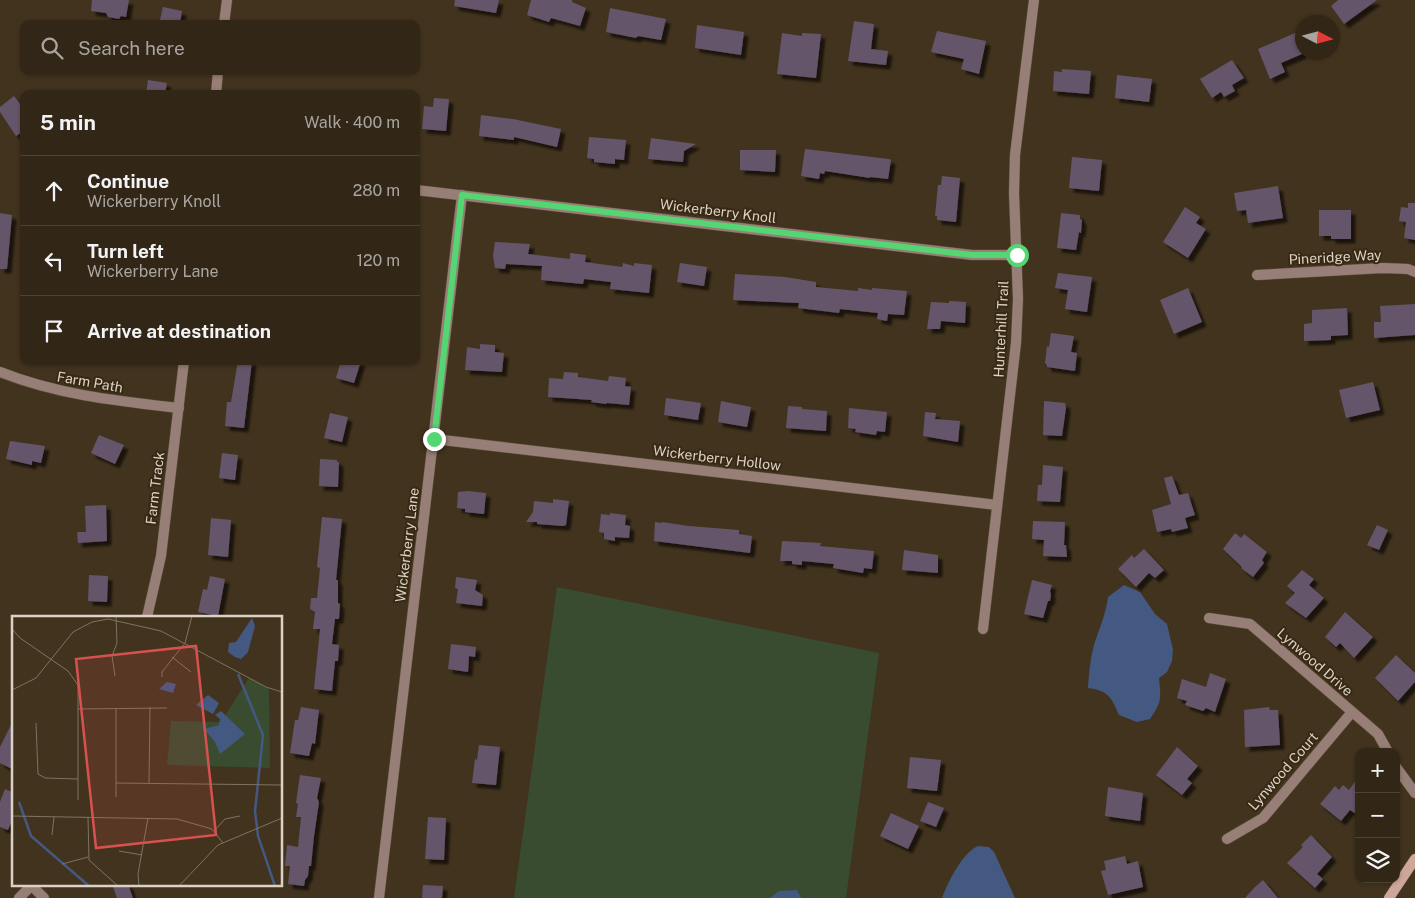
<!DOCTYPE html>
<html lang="en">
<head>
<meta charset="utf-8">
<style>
  :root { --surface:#322616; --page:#3d3223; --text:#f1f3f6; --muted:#a8a5a1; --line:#4d4335 }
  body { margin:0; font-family:"Public Sans",sans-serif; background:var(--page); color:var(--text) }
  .controls { position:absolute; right:15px; bottom:15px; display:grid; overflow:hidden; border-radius:10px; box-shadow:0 1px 4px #0004 }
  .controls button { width:45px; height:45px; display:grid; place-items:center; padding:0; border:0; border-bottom:1px solid var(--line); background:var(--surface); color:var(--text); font:25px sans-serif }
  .compass { position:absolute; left:1295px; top:15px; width:45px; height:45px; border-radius:50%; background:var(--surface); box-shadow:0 1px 4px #0004; rotate:96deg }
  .stop { position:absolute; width:15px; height:15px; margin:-11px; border:4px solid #54d672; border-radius:50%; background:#fff }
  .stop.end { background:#54d672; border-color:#fff; box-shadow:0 1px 5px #0008 }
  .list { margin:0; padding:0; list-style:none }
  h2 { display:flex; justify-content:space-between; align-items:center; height:65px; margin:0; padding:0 20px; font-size:21px }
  h2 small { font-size:16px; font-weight:400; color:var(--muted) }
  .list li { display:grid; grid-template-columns:32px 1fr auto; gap:15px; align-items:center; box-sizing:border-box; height:70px; padding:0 20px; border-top:1px solid var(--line) }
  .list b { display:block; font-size:19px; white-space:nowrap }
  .list p { margin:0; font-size:16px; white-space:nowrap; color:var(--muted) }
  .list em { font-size:16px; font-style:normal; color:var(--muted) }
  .icon { flex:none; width:28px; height:28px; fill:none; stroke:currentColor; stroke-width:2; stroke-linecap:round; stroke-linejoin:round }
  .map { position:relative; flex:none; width:1415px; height:898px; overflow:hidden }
  .search { position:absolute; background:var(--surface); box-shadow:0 1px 4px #0004; left:20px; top:20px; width:400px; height:55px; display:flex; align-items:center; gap:12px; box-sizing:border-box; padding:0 18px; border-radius:10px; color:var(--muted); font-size:19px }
  .panel { position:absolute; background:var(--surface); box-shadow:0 1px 4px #0004; left:20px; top:90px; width:400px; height:275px; border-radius:10px }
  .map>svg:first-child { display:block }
</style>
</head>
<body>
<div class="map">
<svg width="1415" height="898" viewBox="0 0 1415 898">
  <defs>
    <filter id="shadow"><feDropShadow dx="4.5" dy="4.5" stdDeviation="1" flood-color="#0009"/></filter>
  </defs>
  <rect width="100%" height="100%" fill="#42331e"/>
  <polygon fill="#394c2f" points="557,587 879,653 846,898 514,898"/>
  <g fill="#445982">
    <path d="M1124,585l16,7 15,22 12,10 6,26 -1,11 -5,11 -8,6c2,22 3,23 -9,41l-13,3 -18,-7c-8,-18 -10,-24 -31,-27 1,-14 2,-28 6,-43 5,-16 12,-31 14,-48z"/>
    <path d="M978,846l11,1 5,5 21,46h-73c6,-16 20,-45 36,-52z"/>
    <polygon points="797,890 801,898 770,898 779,891"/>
  </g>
  <g fill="#65546a" filter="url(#shadow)">
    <polygon points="92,0 129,0 126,17 121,16 119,19 108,17 106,13 91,11"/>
    <polygon points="455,0 499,0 496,13 454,6"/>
    <polygon points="531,0 572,0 572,2 586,8 580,26 551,18 549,22 527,15"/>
    <polygon points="1338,0 1377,0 1344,24 1331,6"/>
    <polygon points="163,7 182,11 180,24 159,24"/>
    <polygon points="610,8 666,19 661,40 638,36 636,38 606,32"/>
    <polygon points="854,21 874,24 871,49 888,51 886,65 848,61"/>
    <polygon points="697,25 744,32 741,55 695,48"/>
    <polygon points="1302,30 1302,54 1281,63 1285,72 1270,79 1258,49"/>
    <polygon points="937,31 986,41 979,74 961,69 964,59 931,52"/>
    <polygon points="782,33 802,36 802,33 821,34 816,78 777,74"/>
    <polygon points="1232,60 1244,78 1232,85 1235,91 1224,97 1221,92 1212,98 1200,79"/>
    <polygon points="1062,69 1091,71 1089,94 1053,91 1054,71 1062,72"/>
    <polygon points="1117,75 1152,79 1149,102 1115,98"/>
    <polygon points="148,80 167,83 165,94 146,94"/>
    <polygon points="14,96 24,109 24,131 16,136 0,112 0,107"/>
    <polygon points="434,98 449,99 446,131 422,129 424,106 433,107"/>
    <polygon points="481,115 513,119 561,129 557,147 514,137 514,140 479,136"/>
    <polygon points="589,137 626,140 624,160 615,159 615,164 594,162 594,159 587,158"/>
    <polygon points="651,138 696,144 684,151 683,162 648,159"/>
    <polygon points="805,149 889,159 891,160 888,179 870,177 870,178 825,171 824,174 820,173 819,179 801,176"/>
    <polygon points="740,150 776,150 775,172 740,170"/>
    <polygon points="1072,157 1102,160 1099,191 1069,188"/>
    <polygon points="942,176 960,178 956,222 937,220 937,216 935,216 938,185 941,185"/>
    <polygon points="1278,186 1283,218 1248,223 1246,210 1237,211 1234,193"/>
    <polygon points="1408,203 1415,203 1415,240 1404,238 1406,222 1399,221 1401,207 1408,208"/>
    <polygon points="1185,207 1200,217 1196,223 1206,229 1188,258 1163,242"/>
    <polygon points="1319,210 1351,210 1351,239 1331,239 1331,236 1319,236"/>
    <polygon points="0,213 12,215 7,269 0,269"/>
    <polygon points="1061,213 1080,215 1080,219 1082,220 1081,233 1079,232 1076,250 1057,248"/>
    <polygon points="495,242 530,244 528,254 570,259 570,253 586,255 585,262 622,267 623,263 634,266 634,263 652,265 649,293 610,289 611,282 584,279 583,284 541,280 542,266 506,264 505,269 495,268 493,256"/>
    <polygon points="680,263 707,267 704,286 677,282"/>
    <polygon points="1058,273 1092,277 1087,312 1065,309 1068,290 1055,288"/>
    <polygon points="735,274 785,277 816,282 816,287 858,291 858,288 872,290 872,288 907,291 904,315 888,314 887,321 877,319 878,313 840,309 839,313 798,308 799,303 733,300"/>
    <polygon points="1188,288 1202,322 1174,334 1160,300"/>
    <polygon points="949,301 966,302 965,323 941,321 940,329 927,329 931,302 949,303"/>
    <polygon points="1415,304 1415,335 1374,338 1374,322 1381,322 1380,306"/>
    <polygon points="1347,308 1348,335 1331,336 1331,340 1304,341 1304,324 1312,323 1312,310"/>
    <polygon points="1051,333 1074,336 1071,352 1077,353 1075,371 1047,367 1047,365 1045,363 1047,346 1049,347"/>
    <polygon points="480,344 495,345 495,352 504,353 502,372 465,370 467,347 480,349"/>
    <polygon points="238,361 252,361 244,428 225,426 227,402 231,402"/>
    <polygon points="341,361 361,361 354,383 336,378"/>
    <polygon points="564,372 578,373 578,377 608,381 609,376 626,378 625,386 631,387 629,405 607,403 606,404 591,402 592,400 548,397 549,378 563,379"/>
    <polygon points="1373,382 1380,410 1346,418 1339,390"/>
    <polygon points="666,398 701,403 698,420 664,415"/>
    <polygon points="721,401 751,407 747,427 718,422"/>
    <polygon points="1044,401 1065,403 1066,408 1062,436 1043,435"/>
    <polygon points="788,406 802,407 802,409 827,411 826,431 786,428"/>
    <polygon points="849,408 887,412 885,432 877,431 876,435 855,432 856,429 848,428"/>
    <polygon points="925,412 936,413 935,419 960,421 958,442 923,436"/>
    <polygon points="330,413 348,417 342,442 324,438"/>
    <polygon points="99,435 124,445 115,464 91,453"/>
    <polygon points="10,441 45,446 41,463 32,461 32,465 6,459"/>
    <polygon points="222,453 238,455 235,480 219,478"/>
    <polygon points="320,459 337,460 337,462 339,462 338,487 319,486"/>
    <polygon points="1043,465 1063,467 1060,502 1037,501 1038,485 1042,485"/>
    <polygon points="1172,476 1179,495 1188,493 1195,515 1185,518 1188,528 1172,532 1171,529 1157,532 1152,510 1171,504 1164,478"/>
    <polygon points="468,491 486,493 484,514 465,512 465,509 457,508 458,492"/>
    <polygon points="553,499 569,501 566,525 563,526 537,524 537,522 526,522 533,512 534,501 553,503"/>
    <polygon points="106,505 107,541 78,543 77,532 86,532 85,506"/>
    <polygon points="610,513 626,515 625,525 630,526 629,538 615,537 615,541 604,539 604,533 599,532 601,514 610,515"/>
    <polygon points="322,517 342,519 336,580 338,580 338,603 340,604 339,619 335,619 332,644 339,645 338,661 335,661 332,691 314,689 320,629 313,629 315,612 310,609 311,598 317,598 320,568 317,567"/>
    <polygon points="211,518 231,520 228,557 208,555"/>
    <polygon points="1033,521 1065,522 1064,545 1066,545 1067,557 1043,556 1044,540 1032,539"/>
    <polygon points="655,522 662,523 662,522 689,526 739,530 739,534 752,536 750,553 654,541"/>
    <polygon points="1377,525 1388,530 1379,550 1367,545"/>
    <polygon points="1235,533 1241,538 1244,534 1267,552 1262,560 1264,563 1253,577 1241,568 1242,567 1223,549"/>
    <polygon points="782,541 821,543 820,546 874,551 872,569 864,568 863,573 833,568 834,564 802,561 802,565 792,564 792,561 780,561"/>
    <polygon points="1144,549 1164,570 1155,578 1149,573 1136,587 1118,569 1132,555 1134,558"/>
    <polygon points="904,550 938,555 938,573 902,570"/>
    <polygon points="1302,570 1314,579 1309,585 1324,598 1306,618 1285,603 1295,593 1287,586"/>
    <polygon points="89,575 108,576 107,602 88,601"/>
    <polygon points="210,576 225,579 218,616 198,612 203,589 207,590"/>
    <polygon points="456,577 477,580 475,590 483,595 482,606 456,603 458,589 455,588"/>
    <polygon points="1032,580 1052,585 1050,591 1051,595 1050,601 1048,601 1043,618 1024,614"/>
    <polygon points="1345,612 1373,637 1354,658 1340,643 1336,647 1325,637"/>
    <polygon points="451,644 476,647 475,657 469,656 468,672 448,669"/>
    <polygon points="1396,655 1415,673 1415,682 1398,701 1375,678"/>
    <polygon points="1210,673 1226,679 1215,712 1206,708 1203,711 1185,705 1187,701 1177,698 1182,679 1206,687"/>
    <polygon points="301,707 319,710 315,744 312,743 309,756 290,753 295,720 298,720"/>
    <polygon points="1269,707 1270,710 1278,710 1280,745 1245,747 1244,710"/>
    <polygon points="14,719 14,770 0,763 0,747"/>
    <polygon points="479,745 500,747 496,785 472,783 475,759 477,760"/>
    <polygon points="1177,747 1198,766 1187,779 1192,783 1182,795 1156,775"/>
    <polygon points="910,757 941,760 937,791 907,788"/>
    <polygon points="300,775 321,778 317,798 319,802 314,836 311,866 309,866 308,876 305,880 304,886 288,884 290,866 285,866 287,845 298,847 301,817 296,817 298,804 296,803"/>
    <polygon points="1359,776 1359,816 1350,810 1341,821 1320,804 1335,786 1339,790 1343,785 1349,790"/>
    <polygon points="1108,787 1143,793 1140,821 1105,816"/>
    <polygon points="5,789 14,793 14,816 8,830 0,827 0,802"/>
    <polygon points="928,802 944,808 936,827 920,821"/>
    <polygon points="891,813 919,826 908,849 880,836"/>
    <polygon points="428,817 446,818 444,860 425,859"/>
    <polygon points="1311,835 1332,857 1317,874 1323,879 1315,888 1287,863 1303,847 1301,845"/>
    <polygon points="1125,856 1127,864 1138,861 1143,887 1108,895 1101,871 1106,870 1104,861"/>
    <polygon points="1263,880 1278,898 1245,898 1254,888"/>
    <polygon points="112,884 128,884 133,898 117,898"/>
    <polygon points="423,885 443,886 442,898 422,898"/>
  </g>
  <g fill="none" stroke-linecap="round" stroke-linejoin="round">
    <g stroke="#5e503c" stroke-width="11">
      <g id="street">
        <polyline points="224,24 227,0"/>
        <polyline points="216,94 218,71"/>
        <polyline points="416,190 972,255 1017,255"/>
        <polyline points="1257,275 1383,268 1408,269 1415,272"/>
        <path d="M0,372c58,23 117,29 179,36"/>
        <polyline points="434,439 997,505"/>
        <polyline points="147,617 161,556 184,361"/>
        <polyline points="1209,618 1250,624 1378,734 1388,752"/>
        <polyline points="983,629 1016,343 1018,299 1014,193 1015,155 1034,0"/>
        <polyline points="1396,767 1415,793"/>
        <polyline points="1227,839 1263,818 1352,712"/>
        <polyline points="32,886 44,898"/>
        <polyline points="19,898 33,884"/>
        <polyline points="379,898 462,195"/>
      </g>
    </g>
    <g stroke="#5e503c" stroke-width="11">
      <polyline id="secondary" points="1389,898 1415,859"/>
    </g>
    <use href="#street" stroke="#977e76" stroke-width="10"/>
    <use href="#secondary" stroke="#cea79a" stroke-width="10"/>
  </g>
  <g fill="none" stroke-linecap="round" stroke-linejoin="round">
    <polyline stroke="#54d672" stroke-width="6" points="434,439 462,195 972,255 1017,255"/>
  </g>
  <g text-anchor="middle" stroke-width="4" stroke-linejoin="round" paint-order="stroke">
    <g font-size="14" fill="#dbd2c5" stroke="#382914">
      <text transform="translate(718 211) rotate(7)" y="5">Wickerberry Knoll</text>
      <text transform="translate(1335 257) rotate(-3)" y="5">Pineridge Way</text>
      <text transform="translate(1001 329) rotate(-87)" y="5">Hunterhill Trail</text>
      <text transform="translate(90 382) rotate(10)" y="5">Farm Path</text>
      <text transform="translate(717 458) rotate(7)" y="5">Wickerberry Hollow</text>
      <text transform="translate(155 488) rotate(-83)" y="5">Farm Track</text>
      <text transform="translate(407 545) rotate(-83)" y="5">Wickerberry Lane</text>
      <text transform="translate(1315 662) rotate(41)" y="5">Lynwood Drive</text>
      <text transform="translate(1283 771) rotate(-49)" y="5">Lynwood Court</text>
    </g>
  </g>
  <g transform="translate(12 616)">
    <rect width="270" height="270" fill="#42331e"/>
    <path d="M237,62l20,11 1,79 -103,-3 4,-44 50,1z" fill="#394c2f"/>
    <path d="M240,2l3,8 -7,26 -7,7 -6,-2 -7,-5 1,-9 7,-1zM155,66l9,2 -3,9 -14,-4zM196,79l11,8 -6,11 -17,-9zM209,95l24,23 -25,20 -5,-12 -11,-13 15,-4 1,-6 -5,-4z" fill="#445982"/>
    <path fill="none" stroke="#445982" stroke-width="2.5" d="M226,58l25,61 -8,76 3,25 17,50M7,186l12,34 58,50"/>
    <path fill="none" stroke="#7f7361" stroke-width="1" d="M0,13l8,9 48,33 10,14v115M160,41l19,15M103,60l-3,-20 5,-13 -1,-27M150,61v-5l23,-29 7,-27M0,74l24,-12 37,-46 19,-10 16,-3 53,12 105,56 16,5M66,93l89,-1M24,107l2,51 7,4 33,1M104,167l166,2M137,168l1,-77M104,181v-89M0,200l165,3 35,10 11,14M76,201l1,43 29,26M202,215l11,-12 15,-3M40,219l2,-18M107,235l23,4M50,248l26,-7M127,270l-1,-12 10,-56M167,270l39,-41 64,-27"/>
    <path fill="#d7524f" fill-opacity="0.15" stroke="#d7524f" stroke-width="2.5" d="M184,30l20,189 -120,13 -20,-189z"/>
    <rect width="270" height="270" fill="none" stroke="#dbd2c5" stroke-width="2.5"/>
  </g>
</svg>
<div class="controls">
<button>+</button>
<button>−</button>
<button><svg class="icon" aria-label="layers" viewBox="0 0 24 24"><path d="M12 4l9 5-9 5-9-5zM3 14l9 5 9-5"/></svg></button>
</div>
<svg class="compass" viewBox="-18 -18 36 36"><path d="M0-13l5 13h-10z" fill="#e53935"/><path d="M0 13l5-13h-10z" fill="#a8a5a1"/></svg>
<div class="stop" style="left:1017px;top:255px"></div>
<div class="stop end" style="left:434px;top:439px"></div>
<div class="search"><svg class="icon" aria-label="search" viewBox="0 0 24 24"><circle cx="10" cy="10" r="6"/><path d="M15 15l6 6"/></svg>Search here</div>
<section class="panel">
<h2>5 min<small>Walk · 400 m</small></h2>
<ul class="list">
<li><svg class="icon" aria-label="ahead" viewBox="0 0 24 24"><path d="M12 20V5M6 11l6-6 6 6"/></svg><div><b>Continue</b><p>Wickerberry Knoll</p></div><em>280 m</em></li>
<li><svg class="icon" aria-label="left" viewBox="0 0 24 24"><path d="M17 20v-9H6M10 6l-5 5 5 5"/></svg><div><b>Turn left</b><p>Wickerberry Lane</p></div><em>120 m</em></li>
<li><svg class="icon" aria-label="arrive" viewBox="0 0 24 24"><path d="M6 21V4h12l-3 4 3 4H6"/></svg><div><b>Arrive at destination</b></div></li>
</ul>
</section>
</div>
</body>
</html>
